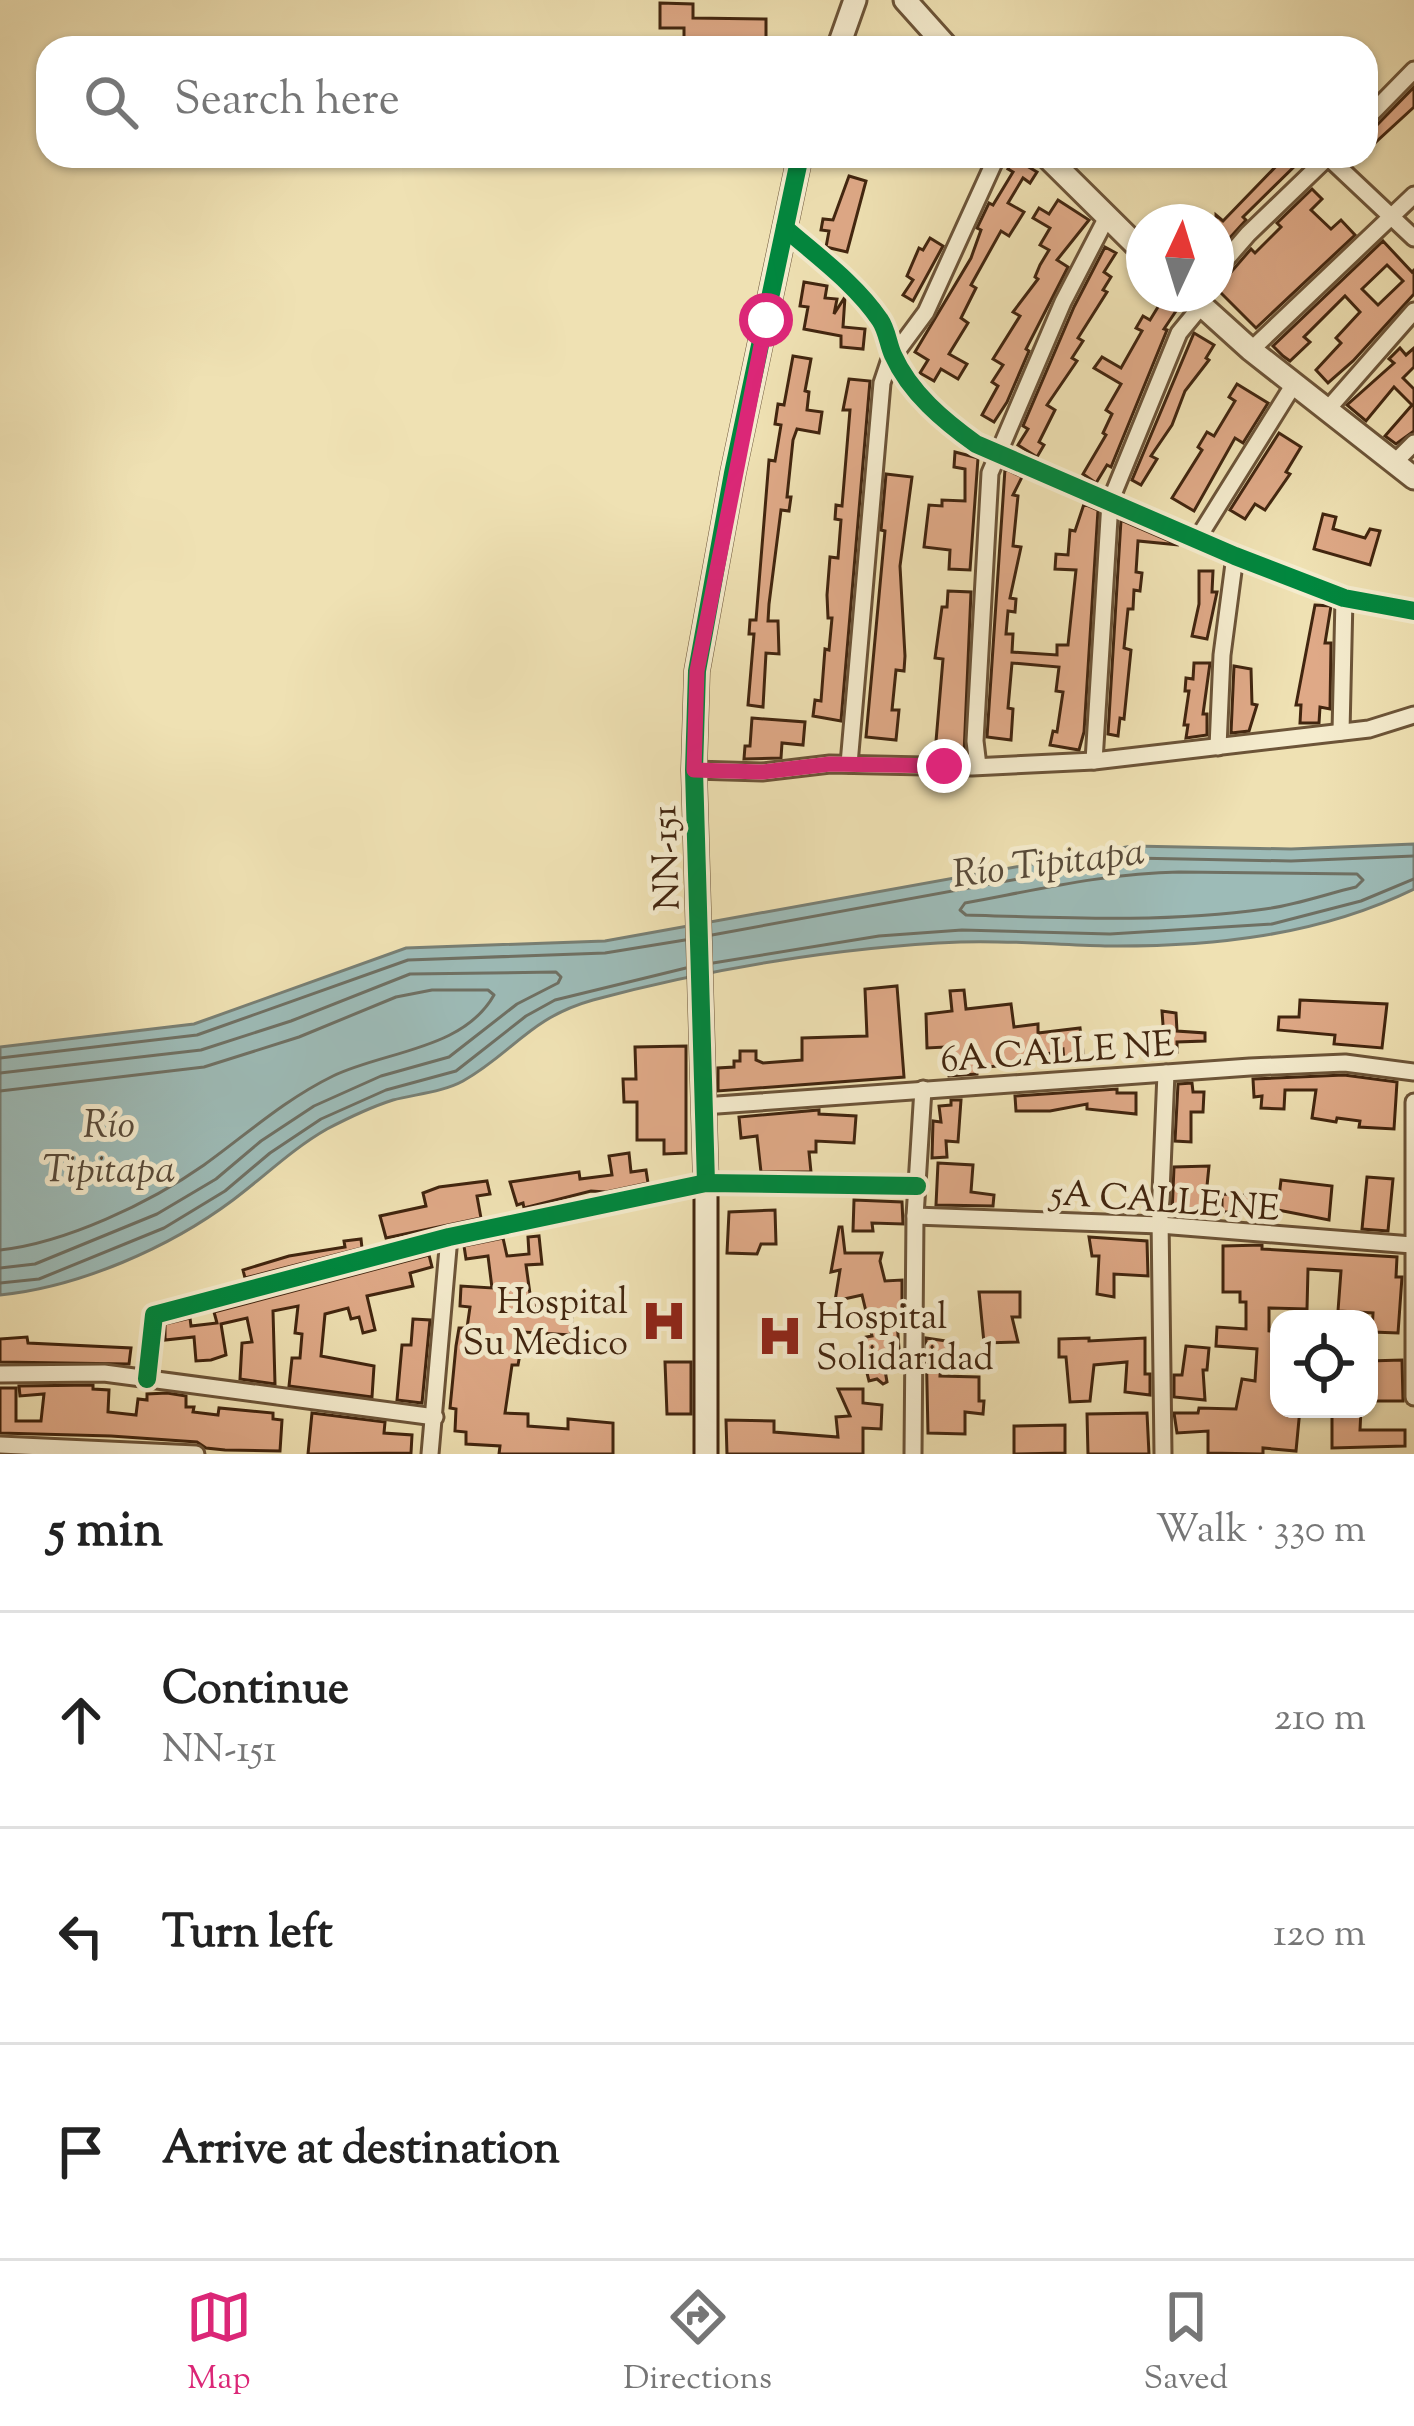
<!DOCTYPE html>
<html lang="en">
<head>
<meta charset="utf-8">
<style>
  :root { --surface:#fff; --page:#f2f2f2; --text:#222; --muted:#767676; --line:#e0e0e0; --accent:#db2777 }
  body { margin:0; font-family:"Sorts Mill Goudy",serif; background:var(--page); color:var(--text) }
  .controls { position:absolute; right:36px; bottom:36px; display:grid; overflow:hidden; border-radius:24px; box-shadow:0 3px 9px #0004 }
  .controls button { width:108px; height:108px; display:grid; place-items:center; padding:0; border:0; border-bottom:3px solid var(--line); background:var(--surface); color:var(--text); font:60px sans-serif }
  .compass { position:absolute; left:1126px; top:204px; width:108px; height:108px; border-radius:50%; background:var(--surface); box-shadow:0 3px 9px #0004; rotate:4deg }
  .stop { position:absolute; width:36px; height:36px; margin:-27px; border:9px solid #db2777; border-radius:50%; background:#fff }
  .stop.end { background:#db2777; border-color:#fff; box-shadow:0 3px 12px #0008 }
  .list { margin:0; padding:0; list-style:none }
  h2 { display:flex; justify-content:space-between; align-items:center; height:156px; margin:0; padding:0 48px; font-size:51px }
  h2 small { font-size:39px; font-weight:400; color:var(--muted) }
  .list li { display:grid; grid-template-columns:78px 1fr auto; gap:36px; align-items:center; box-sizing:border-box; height:216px; padding:0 48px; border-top:3px solid var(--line) }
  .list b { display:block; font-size:45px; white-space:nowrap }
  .list p { margin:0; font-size:39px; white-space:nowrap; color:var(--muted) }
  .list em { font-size:39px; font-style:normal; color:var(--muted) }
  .icon { flex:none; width:66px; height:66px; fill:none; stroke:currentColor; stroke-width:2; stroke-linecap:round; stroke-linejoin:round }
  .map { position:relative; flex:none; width:1414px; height:1454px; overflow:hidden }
  .search { position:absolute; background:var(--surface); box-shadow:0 3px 9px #0004; left:36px; right:36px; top:36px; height:132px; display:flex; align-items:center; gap:30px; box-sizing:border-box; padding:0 42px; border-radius:36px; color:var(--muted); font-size:45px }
  .sheet { height:804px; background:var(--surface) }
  nav { display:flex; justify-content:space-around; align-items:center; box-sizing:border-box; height:168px; border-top:3px solid var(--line); background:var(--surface); font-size:33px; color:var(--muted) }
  nav a { display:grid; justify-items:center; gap:6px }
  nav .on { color:var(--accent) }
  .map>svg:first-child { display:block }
</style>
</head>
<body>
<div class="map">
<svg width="1414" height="1454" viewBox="0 0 1414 1454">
  <rect width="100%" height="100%" fill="#efe1b3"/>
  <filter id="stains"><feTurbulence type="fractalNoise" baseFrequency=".00167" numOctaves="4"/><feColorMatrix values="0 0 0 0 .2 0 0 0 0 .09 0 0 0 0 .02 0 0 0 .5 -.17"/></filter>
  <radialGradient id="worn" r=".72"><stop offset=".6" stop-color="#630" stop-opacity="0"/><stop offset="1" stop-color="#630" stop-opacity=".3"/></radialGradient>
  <path fill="#9dbbb7" stroke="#787f74" stroke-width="3" d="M1414,844v45c-96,47 -203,58 -309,57 -48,-1 -97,-6 -145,-4 -120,5 -252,27 -367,58 -64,18 -79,52 -130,81 -20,11 -47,13 -70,19 -22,7 -45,18 -66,29 -35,20 -62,47 -94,71 -64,48 -154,87 -233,95v-248l194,-23 212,-76 199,-7 527,-95 159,3z"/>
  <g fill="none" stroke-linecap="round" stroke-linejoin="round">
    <g stroke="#6f7063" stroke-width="3">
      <path d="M1179,872l178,2 6,6 -7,7c-30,7 -60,18 -91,22 -99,14 -199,9 -299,6l-6,-5 5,-7c71,-13 142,-30 214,-31z"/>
      <polyline points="712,935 1132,858 1291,861 1414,856"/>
      <polyline points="713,963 879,936 962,930 1110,934 1272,924 1361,901 1414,879"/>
      <polyline points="0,1058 197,1035 408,960 605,953 685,940"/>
      <polyline points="0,1073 201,1050 291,1021 410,974 556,972 561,977 558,983 517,1004 449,1057 381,1076 314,1106 261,1141 216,1179 157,1214 35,1264 0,1268"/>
      <path d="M0,1091l204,-24 95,-30 97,-40 36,-7h56l6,5c-31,55 -109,56 -161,81 -49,24 -86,58 -129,89 -54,38 -139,78 -204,85"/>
      <polyline points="0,1283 39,1279 164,1228 225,1191 270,1153 321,1119 386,1090 456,1071 526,1016 555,1000 686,968"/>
    </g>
  </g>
  <g fill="#dfa987" stroke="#41250f" stroke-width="3" fill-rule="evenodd">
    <polygon points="660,3 693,4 693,18 766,19 766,48 684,48 684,28 660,28"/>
    <polygon points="1414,87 1414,107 1366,151 1366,131 1375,127"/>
    <polygon points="1286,156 1305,156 1243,217 1246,220 1216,253 1216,215 1223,221"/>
    <polygon points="1015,159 1037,172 1030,183 1023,178 1008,203 1024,212 1009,236 1001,231 971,285 976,288 961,318 968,323 949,354 967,364 958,379 941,369 934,381 920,373 928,360 915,352 971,258 981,230 977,228 989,203 993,205 1013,172 1008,169"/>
    <polygon points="849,176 866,181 847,252 826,247 829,231 821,230 823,219 833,220"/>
    <polygon points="1312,189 1322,199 1311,210 1331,229 1341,220 1355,235 1256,328 1216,288 1216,283 1225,279 1251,249 1255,253 1281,227 1277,223"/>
    <polygon points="1058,200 1089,220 1057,260 1068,267 1026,349 1029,351 1007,402 994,422 982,415 998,386 992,382 1003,365 993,359 1020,316 1013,312 1038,279 1035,277 1040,265 1049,250 1040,245 1050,228 1033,218 1039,208 1049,214"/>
    <polygon points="930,238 943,246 913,301 903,295 913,280 907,276 919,248 923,250"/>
    <path d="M1383,241l29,31 2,-2v24l-61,67 -25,22 -12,-13 25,-27 -5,-5 24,-26 -15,-16 -41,41 6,5 -20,19 -7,-5 -10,-10zM1387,265l16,16 -25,24 -16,-16z"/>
    <polygon points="1105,247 1116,253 1104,272 1111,277 1103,290 1107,292 1078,338 1083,341 1072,358 1077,361 1047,405 1055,410 1039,442 1044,445 1037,457 1018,445 1028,429 1023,426 1074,307"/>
    <polygon points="804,282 827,286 825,298 837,299 834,314 845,297 843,327 865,329 863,349 841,347 841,336 804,329 808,307 800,306"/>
    <polygon points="1161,302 1176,311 1164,329 1167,330 1111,467 1107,465 1096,483 1083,474 1106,435 1103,433 1112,414 1106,410 1121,384 1094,368 1102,357 1121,368 1142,331 1136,328 1143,316 1150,320"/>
    <polygon points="1194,333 1214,345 1206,358 1209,360 1185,391 1172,425 1151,456 1157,459 1141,485 1132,480"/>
    <polygon points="1400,348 1406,355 1414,348 1414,367 1403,378 1414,389 1414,431 1396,444 1385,436 1412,405 1394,387 1366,421 1347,405 1394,363 1389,359"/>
    <polygon points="793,356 811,359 805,391 809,392 807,410 822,412 819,433 797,429 793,440 787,497 791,497 789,511 781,510 769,604 768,621 778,621 779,654 766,653 763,707 748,705 754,634 749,634 750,620 756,620 769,460 775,461 781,425 775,424 778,404 784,405"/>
    <polygon points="849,379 870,381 841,721 813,716 815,700 821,701 825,649 829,650 832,618 828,618 827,595 830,557 838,558 841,520 835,519 836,505 842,506 850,410 843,410"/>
    <polygon points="1237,384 1268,403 1243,443 1235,438 1194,511 1172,498 1202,450 1198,447 1207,432 1214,436 1235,401 1229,397"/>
    <polygon points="1279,433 1301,447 1286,472 1290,474 1265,510 1255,504 1245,519 1230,510"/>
    <polygon points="955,452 978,458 970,570 949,569 950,550 924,547 929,505 942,506 942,500 965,501 965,469 954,467"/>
    <polygon points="1005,469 1022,477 1013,495 1018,496 1013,546 1021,547 1010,598 1016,599 1015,612 1008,611 1006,634 1013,634 1012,652 1057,655 1057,645 1068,645 1076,570 1055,569 1056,554 1068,555 1070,530 1075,531 1084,504 1098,510 1084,732 1079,750 1050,745 1053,731 1057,732 1063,692 1056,691 1059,667 1012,663 1008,708 1013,709 1011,740 987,737"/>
    <polygon points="886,474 912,477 900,566 905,656 904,671 896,670 892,710 899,710 896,740 866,737 885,531 881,530"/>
    <polygon points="1323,514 1336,517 1333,529 1365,538 1370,529 1380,531 1370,565 1314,549"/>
    <polygon points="1121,520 1179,545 1138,541 1136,572 1142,573 1140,591 1134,590 1133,609 1128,609 1124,648 1131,650 1124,719 1120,718 1118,736 1108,734"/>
    <polygon points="1199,571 1213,571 1212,592 1217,592 1207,639 1192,636 1199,604"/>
    <polygon points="948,591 971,592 964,754 935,753 943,659 935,658 942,607 947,607"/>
    <polygon points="1315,605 1331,606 1325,643 1331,643 1330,709 1320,707 1319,723 1300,723 1301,705 1296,705"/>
    <polygon points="1194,663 1210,663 1203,714 1207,714 1207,735 1186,738 1188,725 1184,725 1189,691 1185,691 1186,678 1193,679"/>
    <polygon points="1234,666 1251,669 1252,704 1257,705 1249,731 1231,733"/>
    <polygon points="752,718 805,722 803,745 782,743 781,758 744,759 745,746 750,746"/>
    <polygon points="897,986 904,1077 718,1091 718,1068 734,1067 734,1061 740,1061 740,1051 756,1051 756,1060 763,1063 802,1060 802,1038 867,1036 865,989"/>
    <polygon points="964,990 966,1009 1011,1004 1014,1027 1038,1024 1038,1033 1080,1028 1084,1059 1064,1061 1063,1049 1017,1064 977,1068 977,1074 949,1076 945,1047 927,1048 926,1014 952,1011 950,991"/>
    <polygon points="1300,1000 1387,1004 1382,1048 1334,1044 1335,1035 1278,1030 1279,1017 1299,1017"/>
    <polygon points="1162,1011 1176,1013 1177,1031 1205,1033 1205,1041 1177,1042 1177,1052 1165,1053"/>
    <polygon points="686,1046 686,1153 664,1154 664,1140 637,1140 637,1102 624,1102 623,1079 636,1079 635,1047"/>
    <polygon points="1344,1075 1397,1082 1394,1129 1359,1127 1360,1121 1337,1118 1336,1122 1312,1118 1316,1090 1285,1090 1284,1109 1261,1108 1262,1096 1254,1097 1253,1079"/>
    <polygon points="1192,1083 1193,1092 1204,1092 1203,1112 1191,1112 1191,1142 1175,1141 1178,1084"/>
    <polygon points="1117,1089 1117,1093 1136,1093 1136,1114 1087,1109 1087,1104 1050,1111 1016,1111 1015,1096"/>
    <polygon points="951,1100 961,1100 958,1142 946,1141 947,1157 932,1158 933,1121 941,1122 939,1106 951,1105"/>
    <polygon points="819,1110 819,1114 856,1116 854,1143 816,1141 816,1152 809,1152 811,1172 761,1172 757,1136 741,1138 739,1117"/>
    <polygon points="629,1153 631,1172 646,1170 648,1183 606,1192 591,1191 524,1208 523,1203 517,1205 510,1182 579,1172 580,1179 612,1175 609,1156"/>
    <polygon points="938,1163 973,1165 971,1192 994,1195 993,1206 936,1205"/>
    <polygon points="1209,1166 1204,1216 1172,1214 1174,1167"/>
    <polygon points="1367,1177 1393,1179 1388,1231 1362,1229"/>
    <polygon points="1281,1180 1332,1186 1329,1220 1278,1210 1241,1208 1241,1212 1222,1212 1222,1194 1279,1197"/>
    <polygon points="487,1181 490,1194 477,1196 481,1218 386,1238 380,1216 426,1206 423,1193 439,1187"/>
    <polygon points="854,1200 902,1202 903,1224 872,1223 873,1231 853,1231"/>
    <polygon points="775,1210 776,1244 761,1244 757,1254 727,1253 729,1212"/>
    <polygon points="839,1227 842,1227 845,1253 882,1253 880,1261 885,1281 902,1280 902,1321 897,1321 899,1349 896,1363 884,1364 887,1382 883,1384 877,1379 869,1381 865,1365 866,1337 872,1336 862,1295 835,1301 840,1270 831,1272"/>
    <polygon points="539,1236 542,1264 526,1265 531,1301 536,1301 538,1314 572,1316 571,1335 524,1332 518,1365 512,1365 505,1413 528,1414 528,1426 568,1429 568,1419 613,1423 613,1454 499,1454 500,1446 466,1444 466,1432 455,1431 456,1409 450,1408 456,1346 459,1328 467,1328 470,1307 460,1306 461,1286 492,1288 488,1256 466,1259 464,1246 503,1238 507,1256 529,1254 528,1237"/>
    <polygon points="1089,1237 1147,1241 1148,1276 1114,1274 1114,1297 1097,1294 1099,1256 1092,1256"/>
    <polygon points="361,1239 362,1248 245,1278 243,1270 289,1256 345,1247 344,1241"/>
    <polygon points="1262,1245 1262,1249 1397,1257 1396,1277 1402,1277 1398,1333 1372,1332 1373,1313 1338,1311 1341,1271 1308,1269 1307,1309 1269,1308 1269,1331 1279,1332 1279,1409 1300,1409 1296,1451 1263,1448 1263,1454 1208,1453 1208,1431 1177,1433 1174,1413 1198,1413 1199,1408 1236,1409 1242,1379 1255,1381 1257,1349 1216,1346 1217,1327 1246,1329 1246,1302 1240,1302 1240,1292 1223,1292 1223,1246"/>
    <polygon points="429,1255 432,1267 410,1273 413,1286 367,1296 375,1330 363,1333 359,1317 351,1319 348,1308 325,1314 321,1356 374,1366 372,1397 289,1386 292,1358 300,1358 302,1334 295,1333 298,1306 273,1311 275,1384 240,1379 242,1343 252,1342 247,1318 221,1324 226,1355 211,1360 196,1361 194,1337 165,1340 165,1324 190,1318 191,1326 217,1323 214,1312"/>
    <polygon points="979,1292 1020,1292 1020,1317 1012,1317 1018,1342 984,1343"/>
    <polygon points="413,1319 430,1320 422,1403 397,1400 402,1345 411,1345"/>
    <polygon points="27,1337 28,1343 131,1348 129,1364 0,1362 0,1339"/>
    <polygon points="926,1338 953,1342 953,1353 941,1352 940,1376 979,1377 979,1401 984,1401 983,1414 965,1412 965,1434 928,1433"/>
    <polygon points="1089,1338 1089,1341 1145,1338 1145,1374 1150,1374 1150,1395 1125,1392 1127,1362 1094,1365 1090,1401 1070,1402 1066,1357 1059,1357 1059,1339"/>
    <polygon points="1186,1346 1209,1348 1207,1370 1203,1370 1205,1400 1174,1397 1174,1375 1182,1375"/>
    <polygon points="1402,1360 1403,1401 1375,1401 1375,1379 1369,1379 1369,1361"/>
    <polygon points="665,1362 691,1362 691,1414 667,1414"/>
    <polygon points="93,1385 93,1389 109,1390 108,1412 136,1415 138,1399 147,1400 147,1394 167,1393 186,1396 186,1407 194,1407 193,1412 218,1415 219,1408 273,1413 273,1419 282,1420 280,1451 225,1450 206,1448 197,1442 111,1436 0,1433 0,1388 16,1388 16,1421 41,1421 44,1394 20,1396 19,1386"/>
    <polygon points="838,1389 863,1389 863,1403 882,1405 881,1429 863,1428 863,1454 727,1454 726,1420 774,1421 774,1432 838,1437 836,1417 850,1416"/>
    <polygon points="1332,1409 1361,1409 1360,1430 1405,1430 1405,1446 1332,1448"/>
    <polygon points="312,1413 385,1422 384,1433 412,1435 411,1453 308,1454"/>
    <polygon points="1147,1413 1149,1454 1088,1454 1087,1414"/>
    <polygon points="1065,1425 1065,1453 1014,1454 1014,1426"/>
  </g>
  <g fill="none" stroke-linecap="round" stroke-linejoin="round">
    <g stroke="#6c5438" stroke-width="21">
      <g id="minor">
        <polyline points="1366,119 1414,70"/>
        <polyline points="1328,157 1414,238"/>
        <path d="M785,228c32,28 71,56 95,92 7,10 8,24 13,35 17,38 51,66 83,89l259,112 109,42 70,13"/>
        <polyline points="1216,271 1248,234 1329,156"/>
        <polyline points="1251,350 1414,195"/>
        <polyline points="1327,410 1414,311"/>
        <polyline points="1395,462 1414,443"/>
        <polyline points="1198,538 1294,384"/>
        <polyline points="1341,732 1344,598"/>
        <polyline points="1218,747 1222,655 1235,556"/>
        <polyline points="1094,761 1110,502 1179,333 1202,305"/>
        <polyline points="849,764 882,383 889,362 926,312 997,156"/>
        <polyline points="978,766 975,741 990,473 1063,302 1106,219"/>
        <polyline points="694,770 762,772 830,764 972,767 1094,761 1369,729 1414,715"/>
        <polyline points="1414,1102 1414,1397"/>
        <polyline points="703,1106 1250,1067 1345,1063 1414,1072"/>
        <polyline points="915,1216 1160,1225 1412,1245"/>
        <polyline points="0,1374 104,1373 435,1417"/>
        <polyline points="147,1379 154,1315 449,1237 706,1183 917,1186"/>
        <polyline points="0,1445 196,1454"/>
        <polyline points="430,1454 449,1237"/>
        <polyline points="913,1454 915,1216 923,1089"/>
        <polyline points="1163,1454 1160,1217 1166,1073"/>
      </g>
    </g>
    <g stroke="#6c5438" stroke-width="27">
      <g id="tertiary">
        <polyline points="905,0 948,48"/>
        <polyline points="838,48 855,0"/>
        <polyline points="1046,156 1144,253"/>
        <polyline points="1189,294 1251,350 1414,478"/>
        <polyline points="706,1183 694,770 697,671 733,473 800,156"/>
      </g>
    </g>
    <g stroke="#41250f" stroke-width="27">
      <polyline id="secondary" points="706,1183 706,1454"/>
    </g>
    <use href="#minor" stroke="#f5ecce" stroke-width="15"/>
    <use href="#tertiary" stroke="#f5ecce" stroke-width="21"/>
    <use href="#secondary" stroke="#f5ecce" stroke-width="21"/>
    <g stroke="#f5ecce" stroke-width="26">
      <g id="cycleway">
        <path d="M785,228c32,28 71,56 95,92 7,10 8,24 13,35 17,38 51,66 83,89l259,112 109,42 70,13"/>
        <polyline points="706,1183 694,770 697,671 733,473 800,156"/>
        <polyline points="147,1379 154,1315 449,1237 706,1183 917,1186"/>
      </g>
    </g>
    <use href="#cycleway" stroke="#00873e" stroke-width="18"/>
  </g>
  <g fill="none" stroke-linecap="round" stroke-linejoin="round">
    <polyline stroke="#db2777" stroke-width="15" points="766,320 697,671 694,770 762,772 830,764 944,766"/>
  </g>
  <defs>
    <g id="hospital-bare" transform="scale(3.6)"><path d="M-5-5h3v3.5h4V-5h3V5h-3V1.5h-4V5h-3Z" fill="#8f2418" stroke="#f5ecce" stroke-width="2.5" paint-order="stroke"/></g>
  </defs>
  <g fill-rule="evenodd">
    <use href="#hospital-bare" x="664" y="1321"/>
    <use href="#hospital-bare" x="780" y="1336"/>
  </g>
  <g text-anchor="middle" stroke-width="10" stroke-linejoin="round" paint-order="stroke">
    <g font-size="36" fill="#41250f" stroke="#f5ecce">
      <text transform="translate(664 858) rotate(-92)" y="13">NN-151</text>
      <text transform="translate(1057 1050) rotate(-4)" y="13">6A CALLE NE</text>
      <text transform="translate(1165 1199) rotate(4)" y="13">5A CALLE NE</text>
    </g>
    <g font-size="36" fill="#41250f" stroke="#f5ecce" text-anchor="end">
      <text x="628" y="1313">Hospital<tspan x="628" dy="41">Su Medico</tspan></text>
      <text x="816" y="1328" text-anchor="start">Hospital<tspan x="816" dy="41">Solidaridad</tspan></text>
    </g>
    <g font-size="39" font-style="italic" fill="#584a39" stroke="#f5ecce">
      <text transform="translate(1048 861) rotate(-7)" y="14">Río Tipitapa</text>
      <text x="109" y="1137">Río<tspan x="109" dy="45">Tipitapa</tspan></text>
    </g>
  </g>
  <rect width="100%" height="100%" filter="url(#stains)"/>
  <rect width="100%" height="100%" fill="url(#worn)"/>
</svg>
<div class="controls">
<button><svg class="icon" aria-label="locate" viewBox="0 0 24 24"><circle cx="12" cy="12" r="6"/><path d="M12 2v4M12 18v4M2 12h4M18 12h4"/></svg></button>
</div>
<svg class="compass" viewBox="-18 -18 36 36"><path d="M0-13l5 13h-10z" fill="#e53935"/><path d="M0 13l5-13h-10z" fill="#767676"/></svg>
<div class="stop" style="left:766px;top:320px"></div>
<div class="stop end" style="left:944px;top:766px"></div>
<div class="search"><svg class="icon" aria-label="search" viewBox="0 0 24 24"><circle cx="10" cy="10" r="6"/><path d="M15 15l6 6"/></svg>Search here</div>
</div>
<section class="sheet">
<h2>5 min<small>Walk · 330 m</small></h2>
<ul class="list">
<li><svg class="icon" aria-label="ahead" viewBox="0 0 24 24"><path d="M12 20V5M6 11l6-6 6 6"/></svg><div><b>Continue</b><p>NN-151</p></div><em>210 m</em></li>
<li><svg class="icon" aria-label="left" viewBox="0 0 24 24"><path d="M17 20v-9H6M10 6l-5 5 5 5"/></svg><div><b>Turn left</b></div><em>120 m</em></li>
<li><svg class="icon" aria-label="arrive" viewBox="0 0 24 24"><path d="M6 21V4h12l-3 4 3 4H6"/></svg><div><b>Arrive at destination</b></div></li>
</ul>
</section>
<nav>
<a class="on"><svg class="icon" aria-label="map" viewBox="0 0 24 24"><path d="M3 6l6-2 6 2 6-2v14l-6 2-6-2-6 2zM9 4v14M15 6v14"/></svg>Map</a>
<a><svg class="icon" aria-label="directions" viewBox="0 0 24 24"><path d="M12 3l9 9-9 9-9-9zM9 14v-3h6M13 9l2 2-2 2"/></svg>Directions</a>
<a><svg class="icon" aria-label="saved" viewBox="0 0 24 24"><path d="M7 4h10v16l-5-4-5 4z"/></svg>Saved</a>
</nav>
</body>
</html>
